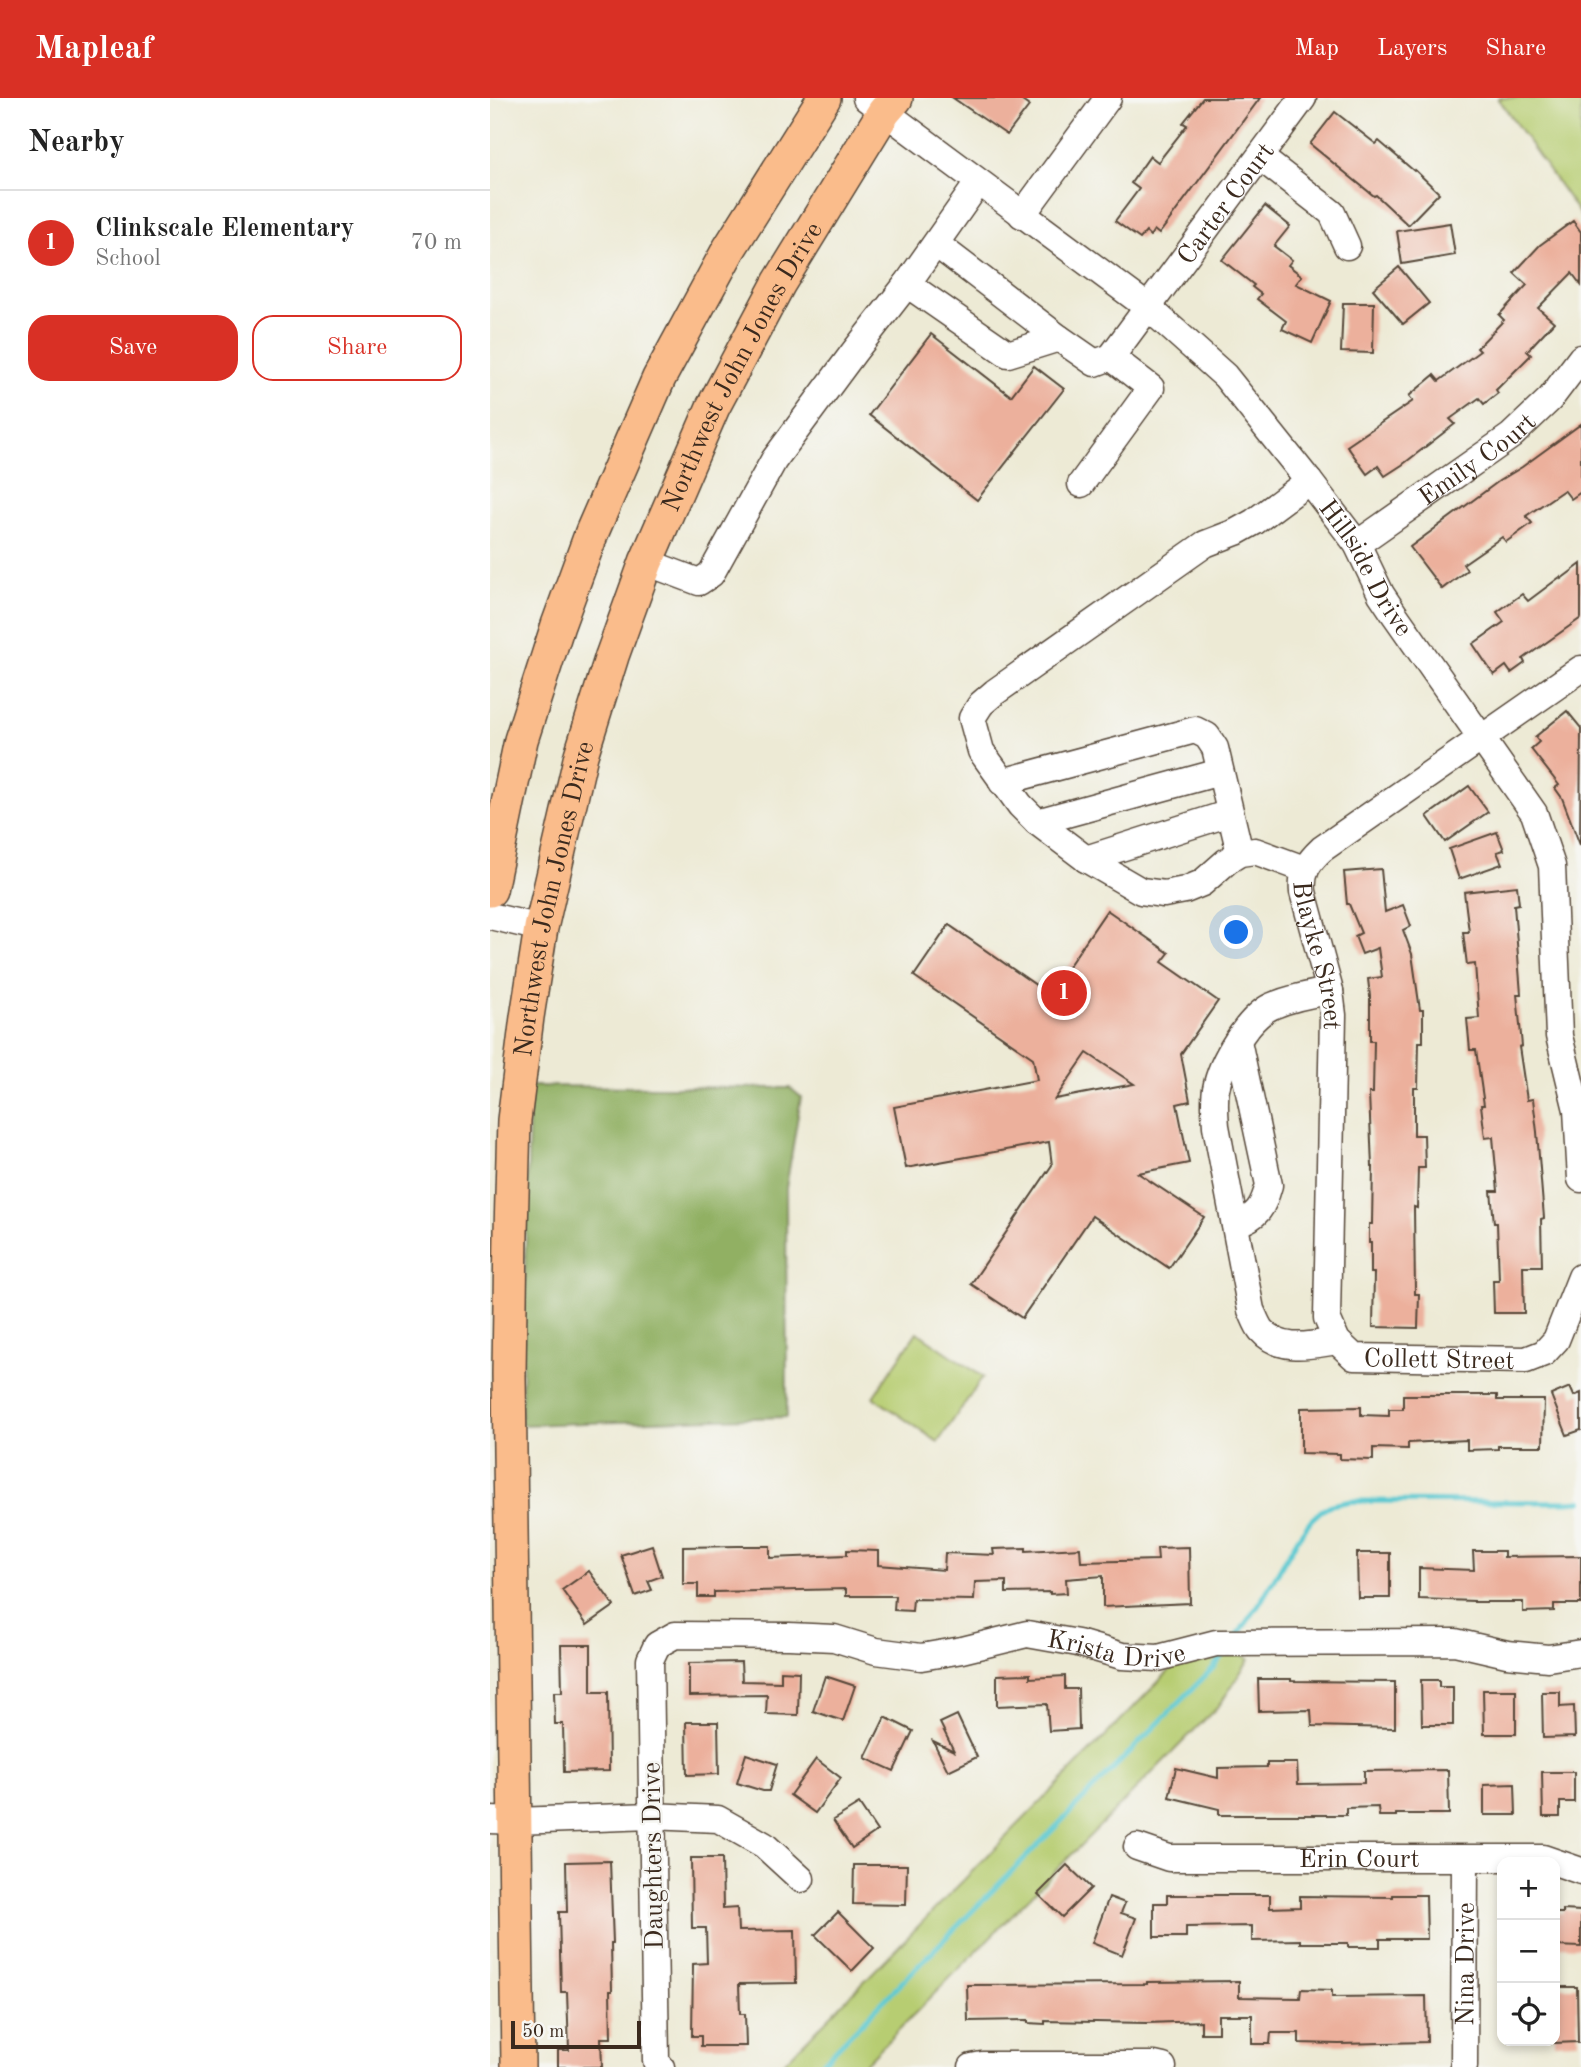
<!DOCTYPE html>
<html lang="en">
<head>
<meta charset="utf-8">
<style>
  :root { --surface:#fff; --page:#f2f2f2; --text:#222; --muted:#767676; --line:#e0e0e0; --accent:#d93025 }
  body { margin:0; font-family:"Old Standard TT",serif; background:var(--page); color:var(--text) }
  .controls { position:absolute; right:21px; bottom:21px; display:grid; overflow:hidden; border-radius:14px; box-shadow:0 4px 10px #0003 }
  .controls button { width:63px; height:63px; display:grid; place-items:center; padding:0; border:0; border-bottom:2px solid var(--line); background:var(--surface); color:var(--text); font:35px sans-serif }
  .scale { position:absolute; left:21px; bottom:18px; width:130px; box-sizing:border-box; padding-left:7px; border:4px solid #3b2a1e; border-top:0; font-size:19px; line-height:24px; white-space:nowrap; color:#3b2a1e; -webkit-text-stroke:5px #f6f6f2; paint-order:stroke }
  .you { position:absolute; left:747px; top:835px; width:24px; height:24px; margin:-18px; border:5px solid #fff; border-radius:50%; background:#1a73e8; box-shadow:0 0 0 10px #1a73e833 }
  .badge { display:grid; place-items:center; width:46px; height:46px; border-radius:50%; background:var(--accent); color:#fff; font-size:23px; font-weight:700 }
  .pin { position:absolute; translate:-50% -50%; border:4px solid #fff; box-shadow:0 2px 7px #0006 }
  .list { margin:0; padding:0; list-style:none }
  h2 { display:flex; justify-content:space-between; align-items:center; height:91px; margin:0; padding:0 28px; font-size:30px }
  h2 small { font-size:23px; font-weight:400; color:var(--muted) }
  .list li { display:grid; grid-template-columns:46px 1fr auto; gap:21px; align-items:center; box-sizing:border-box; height:105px; padding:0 28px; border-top:2px solid var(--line) }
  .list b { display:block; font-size:26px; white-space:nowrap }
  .list p { margin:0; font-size:23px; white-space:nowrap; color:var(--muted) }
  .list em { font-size:23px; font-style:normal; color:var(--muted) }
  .actions { display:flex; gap:14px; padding:21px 28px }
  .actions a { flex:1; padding:16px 0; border:2px solid var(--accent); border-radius:21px; text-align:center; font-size:24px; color:var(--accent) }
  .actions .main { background:var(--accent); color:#fff }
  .icon { flex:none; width:38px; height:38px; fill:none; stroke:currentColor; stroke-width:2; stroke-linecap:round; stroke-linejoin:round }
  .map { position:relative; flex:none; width:1091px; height:1969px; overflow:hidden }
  header { display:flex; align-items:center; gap:42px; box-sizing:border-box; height:98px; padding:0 35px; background:var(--accent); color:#fff }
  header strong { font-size:33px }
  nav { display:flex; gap:38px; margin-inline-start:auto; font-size:24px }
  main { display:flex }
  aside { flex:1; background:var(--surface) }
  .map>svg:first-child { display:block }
</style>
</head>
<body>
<header>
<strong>Mapleaf</strong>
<nav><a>Map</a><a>Layers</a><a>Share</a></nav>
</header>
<main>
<aside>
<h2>Nearby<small></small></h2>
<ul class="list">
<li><span class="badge">1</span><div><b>Clinkscale Elementary</b><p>School</p></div><em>70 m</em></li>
</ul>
<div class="actions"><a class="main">Save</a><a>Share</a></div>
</aside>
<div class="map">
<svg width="1091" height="1969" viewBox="0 0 1091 1969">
  <rect width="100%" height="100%" fill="#f6f6f2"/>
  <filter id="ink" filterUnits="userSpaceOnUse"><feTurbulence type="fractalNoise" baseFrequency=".0143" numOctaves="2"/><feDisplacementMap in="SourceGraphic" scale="14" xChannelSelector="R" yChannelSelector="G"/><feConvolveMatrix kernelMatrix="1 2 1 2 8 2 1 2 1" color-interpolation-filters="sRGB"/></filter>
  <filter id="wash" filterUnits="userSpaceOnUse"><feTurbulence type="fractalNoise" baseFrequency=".00686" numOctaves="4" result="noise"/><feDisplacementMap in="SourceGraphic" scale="28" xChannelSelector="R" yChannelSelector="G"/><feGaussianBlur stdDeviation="1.57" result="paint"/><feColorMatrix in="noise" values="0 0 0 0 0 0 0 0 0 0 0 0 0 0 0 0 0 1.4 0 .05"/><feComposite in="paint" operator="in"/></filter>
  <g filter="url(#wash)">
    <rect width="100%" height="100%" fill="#edead5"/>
    <g fill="#b7cd72" stroke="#797c48" stroke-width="2">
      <polygon points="1008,0 1091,0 1091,118"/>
      <polygon points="427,1234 493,1279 448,1344 383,1299"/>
      <polygon points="750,1555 759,1561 731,1605 372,1969 290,1969 685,1567"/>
    </g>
    <polygon fill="#91b064" stroke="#666d41" stroke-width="2" points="40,988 300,990 311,999 296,1090 297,1319 31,1327"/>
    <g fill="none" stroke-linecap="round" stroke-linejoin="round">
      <g stroke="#5cc9d1" stroke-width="5">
        <polyline points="747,1538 770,1505 808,1440 821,1422 831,1413 841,1407 861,1403 1077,1404 1091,1403"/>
        <polyline points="328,1969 724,1569 735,1554"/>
      </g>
    </g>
    <g id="blocks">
      <g fill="#ecb09c" fill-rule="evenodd">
        <polygon points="463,0 528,0 539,8 517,37"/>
        <polygon points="713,0 770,0 669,136 664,132 660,138 656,134 650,141 625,123 649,91 641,85 660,58 668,64 697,27 693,25"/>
        <polygon points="845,14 886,46 889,43 924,73 925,72 949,95 918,127 886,97 884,98 820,46"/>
        <polygon points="775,108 800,128 784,148 802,162 798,167 812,178 806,186 841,203 822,245 792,231 796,223 767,201 771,196 762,189 764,187 732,162"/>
        <polygon points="1083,123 1091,134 1091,187 1082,175 1048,210 1064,224 1037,253 1041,257 1006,292 1008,295 994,306 989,300 960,321 965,326 912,367 895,378 888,368 877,376 857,348 923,303 919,298 944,277 949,283 990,253 987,250 1014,222 1009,217 1037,187 1024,175 1050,147"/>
        <polygon points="960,125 965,157 912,166 907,133"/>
        <polygon points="909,169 939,205 913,226 883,191"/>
        <polygon points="853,205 884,205 883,255 851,254"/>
        <polygon points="441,236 521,298 544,268 574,291 487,402 379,317"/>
        <polygon points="1091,326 1091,394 1081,401 1074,392 1036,418 1042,425 1016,444 1012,439 973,466 977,472 952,491 920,449 1009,383 1032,369"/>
        <polygon points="1091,466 1091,520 1033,561 1035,565 1021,575 1016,568 1004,577 983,546 1014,524 1007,514 1032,496 1038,503 1070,479 1071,481"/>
        <polygon points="1077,613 1091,630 1090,747 1072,700 1065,690 1069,687 1041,651 1049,644 1045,639"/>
        <polygon points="979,688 998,714 955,744 937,718"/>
        <polygon points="1007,734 1014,752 1007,754 1012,766 969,781 959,751"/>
        <polygon points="891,771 895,814 913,807 921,828 913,832 922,856 930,912 933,912 933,944 929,944 928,990 924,990 924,1037 934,1037 935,1070 928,1070 927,1110 924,1109 925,1196 929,1196 928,1230 883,1229 884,1175 881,1175 881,1145 879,1145 879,1126 882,1126 883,1069 882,1069 879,995 883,995 884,943 880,943 880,898 878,881 892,879 888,850 872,856 865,838 871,835 859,806 857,806 854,774"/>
        <polygon points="1027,788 1029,806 1024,807 1031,896 1027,896 1032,948 1029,949 1037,1002 1043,1001 1047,1034 1054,1120 1051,1121 1052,1168 1033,1168 1034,1215 1004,1215 1003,1182 1009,1182 1007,1125 1004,1125 1001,1093 1008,1093 1003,1039 995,1040 991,1007 994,1007 986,952 980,952 977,921 989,920 985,866 977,867 973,834 979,834 974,794"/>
        <path d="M617,812l62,43 -7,9 56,39 -37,53 9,47 -13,3 12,59 -51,10 66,44 -35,51 -77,-52 -70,102 -51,-34 81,-119 -3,-23 -143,26 -12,-61 143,-27 -4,-22 -119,-82 35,-51 110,76 17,-24 -10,-7zM597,955l47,31 -79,15z"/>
        <polygon points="1080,1289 1084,1298 1091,1295 1091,1332 1077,1337 1061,1297"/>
        <polygon points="913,1297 1007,1297 1007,1302 1054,1302 1053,1348 1008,1348 1008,1351 977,1352 977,1342 918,1345 918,1351 883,1350 883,1362 850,1361 850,1356 811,1355 811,1310 871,1309 871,1317 899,1318 899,1311 913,1311"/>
        <polygon points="162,1447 172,1478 158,1483 162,1492 145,1498 131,1457"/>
        <polygon points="248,1448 280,1448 280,1460 357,1457 357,1452 388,1453 388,1467 454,1472 455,1455 504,1457 503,1451 536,1450 536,1453 590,1450 591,1464 668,1462 667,1450 699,1449 700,1505 613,1509 613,1478 576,1481 577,1495 560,1496 560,1494 516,1495 516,1483 485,1484 484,1502 423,1501 422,1513 404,1512 405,1498 356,1498 356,1491 224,1494 224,1499 208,1499 208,1486 193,1486 193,1449"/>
        <polygon points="983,1453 1014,1453 1014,1459 1091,1458 1091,1506 1064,1506 1064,1513 1033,1514 1033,1504 984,1504 984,1503 929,1501 929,1470 984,1472"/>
        <polygon points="867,1455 900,1455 900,1500 868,1500"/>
        <polygon points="99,1473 124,1508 97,1527 72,1492"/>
        <polygon points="71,1547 101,1547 101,1594 118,1594 119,1673 74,1674 73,1626 65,1626 64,1594 72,1594"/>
        <polygon points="251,1564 252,1583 291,1584 291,1573 309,1574 308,1617 276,1616 277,1597 199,1598 199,1565"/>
        <polygon points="540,1576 540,1580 575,1578 575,1591 588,1591 589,1631 559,1633 557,1606 507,1608 507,1577"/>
        <polygon points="335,1578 365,1588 353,1623 323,1613"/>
        <polygon points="768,1581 801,1581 801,1583 905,1584 905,1630 822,1628 821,1612 769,1613"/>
        <polygon points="931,1582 949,1582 949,1589 963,1589 963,1627 932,1627"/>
        <polygon points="993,1592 1026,1592 1026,1636 994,1636"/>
        <polygon points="1052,1594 1070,1594 1070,1609 1084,1608 1085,1639 1053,1640"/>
        <polygon points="467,1617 487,1659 458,1673 443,1643 464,1653 450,1625"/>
        <polygon points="395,1619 423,1633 404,1673 375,1660"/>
        <polygon points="196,1624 228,1624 229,1676 197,1677"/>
        <polygon points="256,1656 287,1666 279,1693 273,1693 247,1685"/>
        <polygon points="326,1661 351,1680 325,1715 300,1697"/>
        <polygon points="777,1665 807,1665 808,1686 874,1685 874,1673 958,1672 959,1716 906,1716 906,1718 889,1718 888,1709 856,1710 856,1717 729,1717 729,1711 679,1699 686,1670 728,1680 728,1670 777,1669"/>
        <polygon points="1052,1674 1084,1674 1084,1704 1070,1704 1070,1719 1053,1719"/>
        <polygon points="1025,1686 1026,1717 994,1717 994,1687"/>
        <polygon points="369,1706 387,1733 362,1750 343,1722"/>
        <polygon points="201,1760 232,1760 233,1811 247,1810 248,1833 305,1832 306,1885 249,1886 250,1916 255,1916 256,1948 211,1948 211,1938 202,1938 203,1866 217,1865 216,1830 202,1830"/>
        <polygon points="120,1763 123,1845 121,1845 122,1893 120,1893 121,1940 111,1940 112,1969 68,1969 68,1952 79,1952 77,1894 71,1894 69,1814 77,1814 76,1764"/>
        <polygon points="364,1767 417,1767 416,1807 363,1806"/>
        <polygon points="577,1767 601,1790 572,1819 548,1796"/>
        <polygon points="677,1797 780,1797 780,1810 810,1809 810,1798 903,1799 903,1797 936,1797 937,1841 890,1841 890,1849 858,1849 858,1845 810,1845 810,1842 762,1843 762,1828 696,1829 696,1839 664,1839 664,1805 677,1805"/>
        <polygon points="619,1799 635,1805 631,1815 646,1820 632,1857 602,1845"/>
        <polygon points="1073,1812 1091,1813 1091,1849 1065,1848 1065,1815 1073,1815"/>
        <polygon points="348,1814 384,1850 362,1873 325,1837"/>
        <polygon points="749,1883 749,1899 810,1900 811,1891 842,1892 842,1899 936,1898 937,1944 849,1946 809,1945 809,1935 781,1935 780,1946 762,1946 762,1917 728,1917 728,1935 711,1935 711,1923 657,1925 555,1923 555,1926 538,1925 538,1922 478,1923 477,1887 657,1886 657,1884"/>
        <polygon points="1065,1889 1087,1889 1088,1944 1065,1945"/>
      </g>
    </g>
  </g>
  <g filter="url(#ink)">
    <use href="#blocks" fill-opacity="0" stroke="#564739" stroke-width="2"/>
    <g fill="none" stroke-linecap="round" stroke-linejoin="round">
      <g stroke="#564739" stroke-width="29">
        <g id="minor">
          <path id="s1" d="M376,0l283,210 76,68 84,105 48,63 24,50 14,21 139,198 18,53 7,170 18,74 4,69"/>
          <polyline points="770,59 842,115 857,148"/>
          <polyline points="532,117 618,0"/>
          <polyline points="446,146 569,240"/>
          <path id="s2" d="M417,186l101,70 51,-16 36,25 16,-6 192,-259"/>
          <polyline points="591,386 661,290 621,259"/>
          <path id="s3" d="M867,446l154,-108 39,-37 31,-41"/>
          <polyline points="156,464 209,484 221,476 284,362 364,254 417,186 488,85"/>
          <path id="s4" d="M1091,571l-259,180c-14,13 -21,23 -19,43l27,99 3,24 -6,303 10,23 17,16 172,3 18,-7 12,-13 25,-63"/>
          <polyline points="512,684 705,632 717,638 725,650 750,755"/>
          <polyline points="547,724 730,674"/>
          <polyline points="596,761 740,715"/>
          <polyline points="814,771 765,753 750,755 737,763 712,785 695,792 674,796 651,793 596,761 547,724 530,707 491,653 482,620 491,606 505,594 715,446 746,434 764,424 819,383"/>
          <polyline points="0,818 51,830"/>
          <path d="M840,893c-20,3 -39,7 -58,15 -24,11 -51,56 -56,83 -2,12 -1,25 0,37l35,184c3,6 6,15 10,20 20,23 50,15 76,11"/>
          <path d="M745,1126c23,-7 28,-17 34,-39l-31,-144"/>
          <polyline points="0,1722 26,1723 161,1718 228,1721 274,1747 311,1781"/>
          <path id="s5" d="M647,1749l32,11h374l38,13"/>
          <path id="s6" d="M171,1969l-5,-6 -6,-401 7,-15 18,-10 114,1 45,2 42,13 45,6 41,-7 65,-16 51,9 44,13 36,2 58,-15 239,-1 52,12 41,4 33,-5"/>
          <polyline points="482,1969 492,1967 664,1967 673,1969"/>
          <path id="s7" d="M974,1969l1,-208"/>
        </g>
      </g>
      <g stroke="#564739" stroke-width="36">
        <g id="major">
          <polyline points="0,792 31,642 68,527 102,434 169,280 239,151 334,0"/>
          <path id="s8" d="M28,1969l-9,-693 2,-142 3,-112 13,-103 14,-89 40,-173 31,-99 34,-94 67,-155 66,-124 105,-171 12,-14"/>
        </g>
      </g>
      <use href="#minor" stroke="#fff" stroke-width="26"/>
      <use href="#major" stroke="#fabc8b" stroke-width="33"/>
    </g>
  </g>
  <g text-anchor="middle" stroke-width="5" stroke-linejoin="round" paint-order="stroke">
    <g font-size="26" fill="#3b2a1e" stroke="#f6f6f2">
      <text dy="9" stroke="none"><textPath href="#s2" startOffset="429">Carter Court</textPath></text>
      <text dy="9" stroke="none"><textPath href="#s8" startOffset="1740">Northwest John Jones Drive</textPath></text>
      <text dy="9" stroke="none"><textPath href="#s3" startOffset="147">Emily Court</textPath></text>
      <text dy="9" stroke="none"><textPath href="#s1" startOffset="693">Hillside Drive</textPath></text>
      <text dy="9" stroke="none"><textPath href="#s8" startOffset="1172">Northwest John Jones Drive</textPath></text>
      <text dy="9" stroke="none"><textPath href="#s4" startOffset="430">Blayke Street</textPath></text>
      <text dy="9" stroke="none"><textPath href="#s4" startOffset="928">Collett Street</textPath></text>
      <text dy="9" stroke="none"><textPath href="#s6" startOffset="894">Krista Drive</textPath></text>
      <text transform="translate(162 1758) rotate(-91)" y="9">Daughters Drive</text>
      <text dy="9" stroke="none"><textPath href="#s5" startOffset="224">Erin Court</textPath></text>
      <text dy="9" stroke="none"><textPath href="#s7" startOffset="103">Nina Drive</textPath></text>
    </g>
  </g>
</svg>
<div class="controls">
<button>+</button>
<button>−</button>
<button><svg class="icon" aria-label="locate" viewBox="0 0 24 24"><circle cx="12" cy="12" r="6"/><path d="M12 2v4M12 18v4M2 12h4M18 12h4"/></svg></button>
</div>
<div class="scale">50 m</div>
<div class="you"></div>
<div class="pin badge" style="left:574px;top:895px">1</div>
</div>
</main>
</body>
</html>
